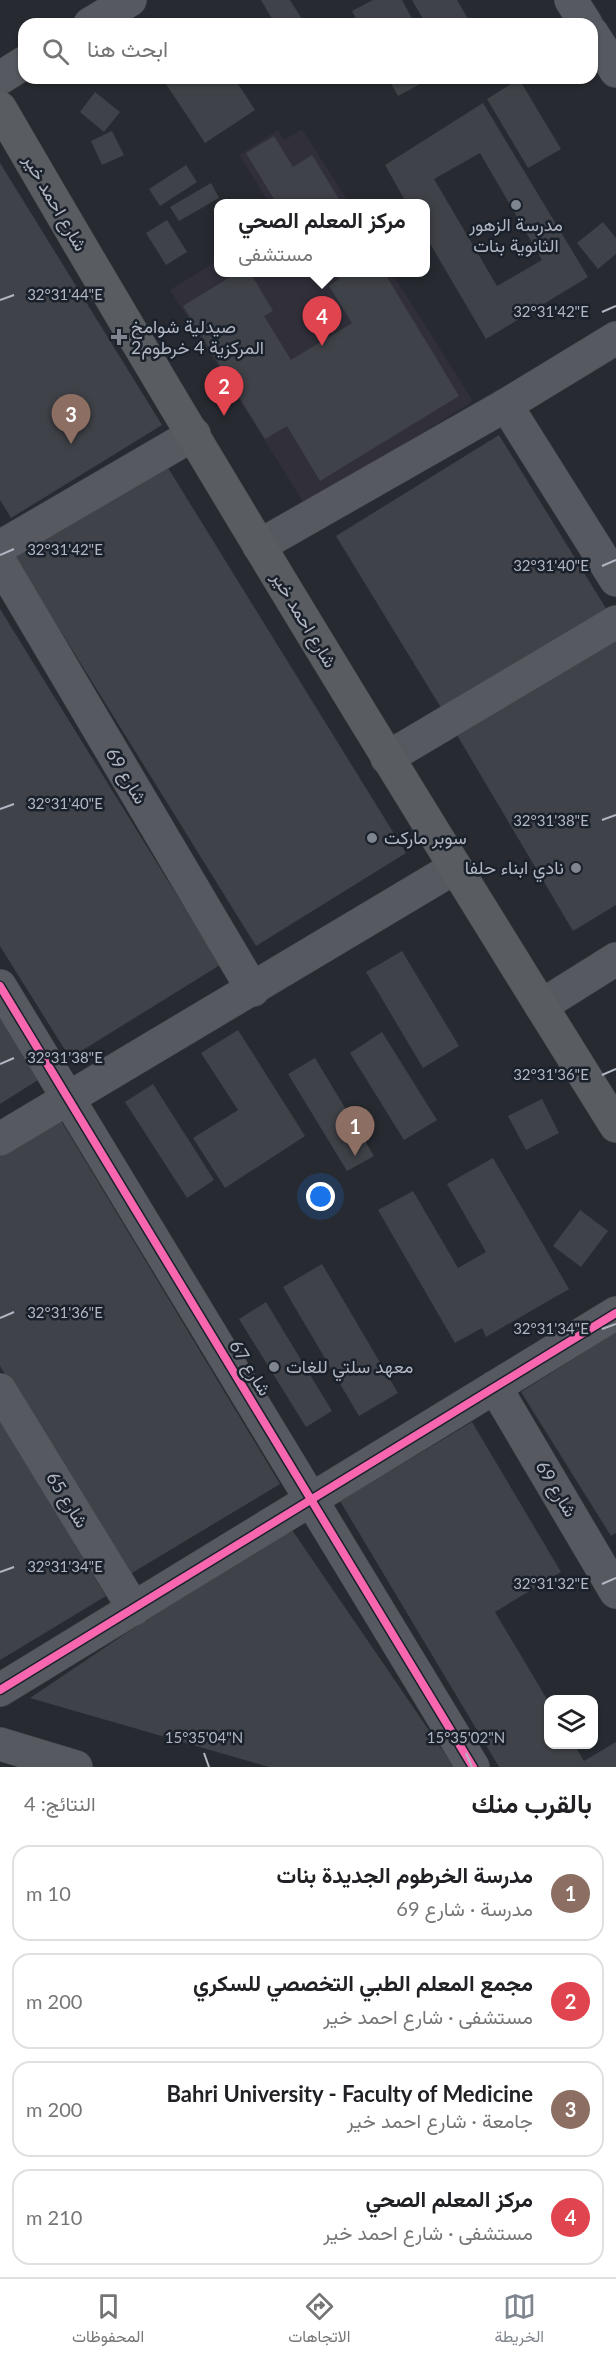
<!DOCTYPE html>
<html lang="ar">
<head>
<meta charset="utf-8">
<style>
  :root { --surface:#fff; --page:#f6f6f6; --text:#202124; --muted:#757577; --line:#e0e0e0; --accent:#80868f }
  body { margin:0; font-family:Lato,Vazirmatn,sans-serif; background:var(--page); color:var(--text); direction:rtl }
  .controls { position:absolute; right:18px; bottom:18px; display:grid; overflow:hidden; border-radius:12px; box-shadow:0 2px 4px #0004 }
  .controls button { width:54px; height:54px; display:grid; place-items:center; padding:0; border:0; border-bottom:2px solid var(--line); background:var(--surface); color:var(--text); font:30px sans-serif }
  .you { position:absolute; left:321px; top:1197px; width:21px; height:21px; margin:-15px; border:4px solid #fff; border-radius:50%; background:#1a73e8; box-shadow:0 0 0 9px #1a73e833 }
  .badge { display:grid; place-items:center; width:39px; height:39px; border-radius:50%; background:var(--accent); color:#fff; font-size:20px; font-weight:700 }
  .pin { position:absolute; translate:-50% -50px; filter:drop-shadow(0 2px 3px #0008) }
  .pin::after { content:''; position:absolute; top:32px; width:21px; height:18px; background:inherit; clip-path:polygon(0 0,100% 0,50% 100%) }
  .popup { position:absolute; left:214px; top:199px; width:216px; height:78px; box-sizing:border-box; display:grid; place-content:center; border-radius:12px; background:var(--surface); filter:drop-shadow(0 2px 4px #0005); font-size:20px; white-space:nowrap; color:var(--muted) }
  .popup b { font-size:22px; color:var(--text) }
  .popup::after { content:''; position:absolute; left:50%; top:100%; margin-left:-12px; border:12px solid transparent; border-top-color:var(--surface) }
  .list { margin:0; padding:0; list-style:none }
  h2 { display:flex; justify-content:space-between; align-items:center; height:78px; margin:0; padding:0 24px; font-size:26px }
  h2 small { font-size:20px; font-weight:400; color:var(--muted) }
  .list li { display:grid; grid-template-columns:39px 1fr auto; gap:18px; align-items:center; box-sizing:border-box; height:96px; margin:0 12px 12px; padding:0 12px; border:2px solid var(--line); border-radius:18px }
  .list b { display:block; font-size:22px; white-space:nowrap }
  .list p { margin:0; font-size:20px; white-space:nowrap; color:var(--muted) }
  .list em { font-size:20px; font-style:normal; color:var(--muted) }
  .icon { flex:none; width:33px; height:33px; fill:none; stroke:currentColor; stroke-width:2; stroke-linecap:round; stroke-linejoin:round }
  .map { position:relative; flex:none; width:616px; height:1767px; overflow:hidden; direction:ltr }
  .search { position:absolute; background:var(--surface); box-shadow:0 2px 4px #0004; left:18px; right:18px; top:18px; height:66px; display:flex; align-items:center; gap:15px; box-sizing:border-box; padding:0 21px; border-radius:18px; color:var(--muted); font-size:22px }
  .sheet { height:510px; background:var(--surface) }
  nav { display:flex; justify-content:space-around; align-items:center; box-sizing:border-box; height:84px; border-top:2px solid var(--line); background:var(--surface); font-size:16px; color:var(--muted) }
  nav a { display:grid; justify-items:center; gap:3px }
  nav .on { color:var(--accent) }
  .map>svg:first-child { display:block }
</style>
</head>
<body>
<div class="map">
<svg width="616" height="1767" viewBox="0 0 616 1767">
  <rect width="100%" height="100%" fill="#272b31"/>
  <g fill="#312f3a">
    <polygon points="302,129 349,203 269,203 239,155 278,130 284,140"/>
    <polygon points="218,260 218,272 392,273 473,401 306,506 170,290"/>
  </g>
  <g fill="#3f4248" fill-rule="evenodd">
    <polygon points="261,0 290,0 305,24 275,24"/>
    <polygon points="373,0 402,0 415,24 359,24 352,11"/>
    <polygon points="412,0 457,0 471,24 426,24"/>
    <polygon points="162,78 234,78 255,110 205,143"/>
    <polygon points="388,78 431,78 398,96"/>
    <polygon points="519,79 561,149 528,168 487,99"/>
    <polygon points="95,92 120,112 104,132 80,112"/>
    <path d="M483,103l105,174 -102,62 -61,-104v-31h-18l-22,-39zM480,153l62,107 -45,26 -63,-107z"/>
    <polygon points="112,131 124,155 102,165 91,141"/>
    <polygon points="274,136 293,167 312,155 342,204 293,204 291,200 277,204 246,153"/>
    <polygon points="0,163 162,425 11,518 0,500"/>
    <polygon points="186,165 197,182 160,206 149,189"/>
    <polygon points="211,183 219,198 179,221 170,207"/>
    <polygon points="167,220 187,252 166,265 146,233"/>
    <polygon points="603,222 616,238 616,254 598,269 577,243"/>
    <polygon points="238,272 250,272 273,311 264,316 291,360 352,323 329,286 339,279 335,272 384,272 459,396 320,481 287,426 265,439 183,306"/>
    <polygon points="499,435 607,610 443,711 336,536"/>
    <polygon points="165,463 406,853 256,946 14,556"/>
    <polygon points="0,609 220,965 70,1058 0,946"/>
    <polygon points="616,633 616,905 573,931 454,730"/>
    <polygon points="402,951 459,1046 423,1068 366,972"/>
    <polygon points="0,1018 38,1080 0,1104"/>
    <polygon points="238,1030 305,1136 225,1188 193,1138 238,1110 201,1053"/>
    <polygon points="382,1032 437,1120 404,1140 350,1053"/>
    <polygon points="315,1058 374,1156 347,1171 288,1074"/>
    <polygon points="153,1084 214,1180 187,1198 125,1102"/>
    <polygon points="542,1099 559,1133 526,1150 508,1116"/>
    <polygon points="60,1119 280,1484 127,1576 0,1366 0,1156"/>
    <polygon points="493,1158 569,1289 486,1337 482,1328 455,1343 378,1210 413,1191 458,1268 486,1252 447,1184"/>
    <polygon points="580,1210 608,1231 581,1267 553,1246"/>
    <polygon points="322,1264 398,1393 359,1416 283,1287"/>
    <polygon points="266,1302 332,1411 306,1427 239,1319"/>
    <polygon points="616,1332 616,1533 611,1536 521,1392"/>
    <polygon points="0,1420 106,1596 0,1660"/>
    <polygon points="472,1422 561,1572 495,1612 548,1701 548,1744 574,1744 584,1761 616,1742 616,1767 499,1767 340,1501"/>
    <polygon points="288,1524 454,1767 269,1767 30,1698"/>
  </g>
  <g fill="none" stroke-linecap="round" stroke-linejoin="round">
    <g stroke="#44474c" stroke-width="34">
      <g id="minor">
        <polyline points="571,0 586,24"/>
        <polyline points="90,24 130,0"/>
        <polyline points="592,33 616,71"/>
        <polyline points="0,78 24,63"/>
        <polyline points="506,405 616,580"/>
        <polyline points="259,546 506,405 616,338"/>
        <polyline points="0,547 194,434"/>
        <polyline points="0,562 253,990"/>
        <polyline points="387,758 616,622"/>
        <polyline points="0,986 473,1767"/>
        <polyline points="541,1006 616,959"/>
        <polyline points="0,1139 454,868"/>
        <polyline points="495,1387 616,1592"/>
        <polyline points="0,1390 134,1609"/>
        <polyline points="0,1690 616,1313"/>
        <polyline points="0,1744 76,1767"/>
      </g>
    </g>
    <g stroke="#44474e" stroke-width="34">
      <path id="major" d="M0,108c199,343 406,682 616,1018"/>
    </g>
    <use href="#minor" stroke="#565960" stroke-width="33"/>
    <use href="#major" stroke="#595c61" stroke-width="33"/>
    <g stroke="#1b212b" stroke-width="11">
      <g id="cycleway">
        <polyline points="0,986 473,1767"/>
        <polyline points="0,1690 616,1313"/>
      </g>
    </g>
    <use href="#cycleway" stroke="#f766af" stroke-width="8"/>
  </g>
  <path fill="none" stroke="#b0b7c2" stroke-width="2" d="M0,300l14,-5M602,312l14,-6M0,555l14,-6M602,566l14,-6M0,809l14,-5M602,820l14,-5M0,1064l14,-6M602,1075l14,-6M0,1318l14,-6M602,1329l14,-5M0,1572l14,-5M602,1584l14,-6M204,1753l5,14M466,1753l6,14"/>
  <g fill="#80868f" stroke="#1b212b" stroke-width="2">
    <circle cx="516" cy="205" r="6"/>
    <path d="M116 328h6v6h6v6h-6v6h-6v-6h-6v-6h6z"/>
    <circle cx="372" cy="838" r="6"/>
    <circle cx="576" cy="868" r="6"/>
    <circle cx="274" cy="1367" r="6"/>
  </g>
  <g text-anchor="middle" stroke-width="5" stroke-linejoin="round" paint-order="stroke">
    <g font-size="18" fill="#b0b7c2" stroke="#1b212b">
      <text transform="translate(55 203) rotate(60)" y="6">شارع احمد خير</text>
      <text transform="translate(304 620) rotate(59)" y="6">شارع احمد خير</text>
      <text transform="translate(126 776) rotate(59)" y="6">شارع 69</text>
      <text transform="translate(250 1368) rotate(58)" y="6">شارع 67</text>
      <text transform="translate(556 1489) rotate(59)" y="6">شارع 69</text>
      <text transform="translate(67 1500) rotate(58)" y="6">شارع 65</text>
    </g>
    <g font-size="18" fill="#b0b7c2" stroke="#1b212b" text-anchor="start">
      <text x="516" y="231" text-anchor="middle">مدرسة الزهور<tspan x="516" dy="21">الثانوية بنات</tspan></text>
      <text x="131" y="333">صيدلية شوامخ<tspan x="131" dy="21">المركزية 4 خرطوم2</tspan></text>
      <text x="384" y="844">سوبر ماركت</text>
      <text x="564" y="874" text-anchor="end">نادي ابناء حلفا</text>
      <text x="286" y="1373">معهد سلتي للغات</text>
    </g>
  </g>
  <g font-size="15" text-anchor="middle" fill="#b0b7c2" stroke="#1b212b" stroke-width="5" stroke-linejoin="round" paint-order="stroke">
    <text x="65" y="300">32°31'44"E</text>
    <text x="551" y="317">32°31'42"E</text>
    <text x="65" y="555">32°31'42"E</text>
    <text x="551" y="571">32°31'40"E</text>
    <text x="65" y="809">32°31'40"E</text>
    <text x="551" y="826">32°31'38"E</text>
    <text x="65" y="1063">32°31'38"E</text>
    <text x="551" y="1080">32°31'36"E</text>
    <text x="65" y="1318">32°31'36"E</text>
    <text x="551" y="1334">32°31'34"E</text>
    <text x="65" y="1572">32°31'34"E</text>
    <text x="551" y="1589">32°31'32"E</text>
    <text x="204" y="1743">15°35'04"N</text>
    <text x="466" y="1743">15°35'02"N</text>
  </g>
</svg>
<div class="controls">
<button><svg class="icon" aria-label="layers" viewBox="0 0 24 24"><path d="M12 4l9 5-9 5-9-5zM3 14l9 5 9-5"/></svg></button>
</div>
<div class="you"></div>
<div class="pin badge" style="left:355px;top:1156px;background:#8d6e63">1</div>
<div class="pin badge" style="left:224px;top:416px;background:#e0444e">2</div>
<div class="pin badge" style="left:71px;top:444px;background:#8d6e63">3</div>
<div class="pin badge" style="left:322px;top:346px;background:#e0444e">4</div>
<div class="popup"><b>مركز المعلم الصحي</b>مستشفى</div>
<div class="search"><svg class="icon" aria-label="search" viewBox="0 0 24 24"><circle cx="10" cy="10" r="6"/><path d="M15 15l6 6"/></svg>ابحث هنا</div>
</div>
<section class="sheet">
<h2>بالقرب منك<small>النتائج: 4</small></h2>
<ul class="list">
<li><span class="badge" style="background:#8d6e63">1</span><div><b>مدرسة الخرطوم الجديدة بنات</b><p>مدرسة · شارع 69</p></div><em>10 m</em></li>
<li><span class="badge" style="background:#e0444e">2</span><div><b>مجمع المعلم الطبي التخصصي للسكري</b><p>مستشفى · شارع احمد خير</p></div><em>200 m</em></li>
<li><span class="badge" style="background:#8d6e63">3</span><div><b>Bahri University - Faculty of Medicine</b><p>جامعة · شارع احمد خير</p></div><em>200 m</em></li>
<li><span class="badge" style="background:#e0444e">4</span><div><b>مركز المعلم الصحي</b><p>مستشفى · شارع احمد خير</p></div><em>210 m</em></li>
</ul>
</section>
<nav>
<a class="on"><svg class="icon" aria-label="map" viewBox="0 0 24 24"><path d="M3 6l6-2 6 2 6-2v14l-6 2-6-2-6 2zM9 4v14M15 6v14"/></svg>الخريطة</a>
<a><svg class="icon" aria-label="directions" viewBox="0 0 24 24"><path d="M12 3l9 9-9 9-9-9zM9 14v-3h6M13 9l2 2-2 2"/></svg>الاتجاهات</a>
<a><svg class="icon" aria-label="saved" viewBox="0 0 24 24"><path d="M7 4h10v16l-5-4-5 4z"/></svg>المحفوظات</a>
</nav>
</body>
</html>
